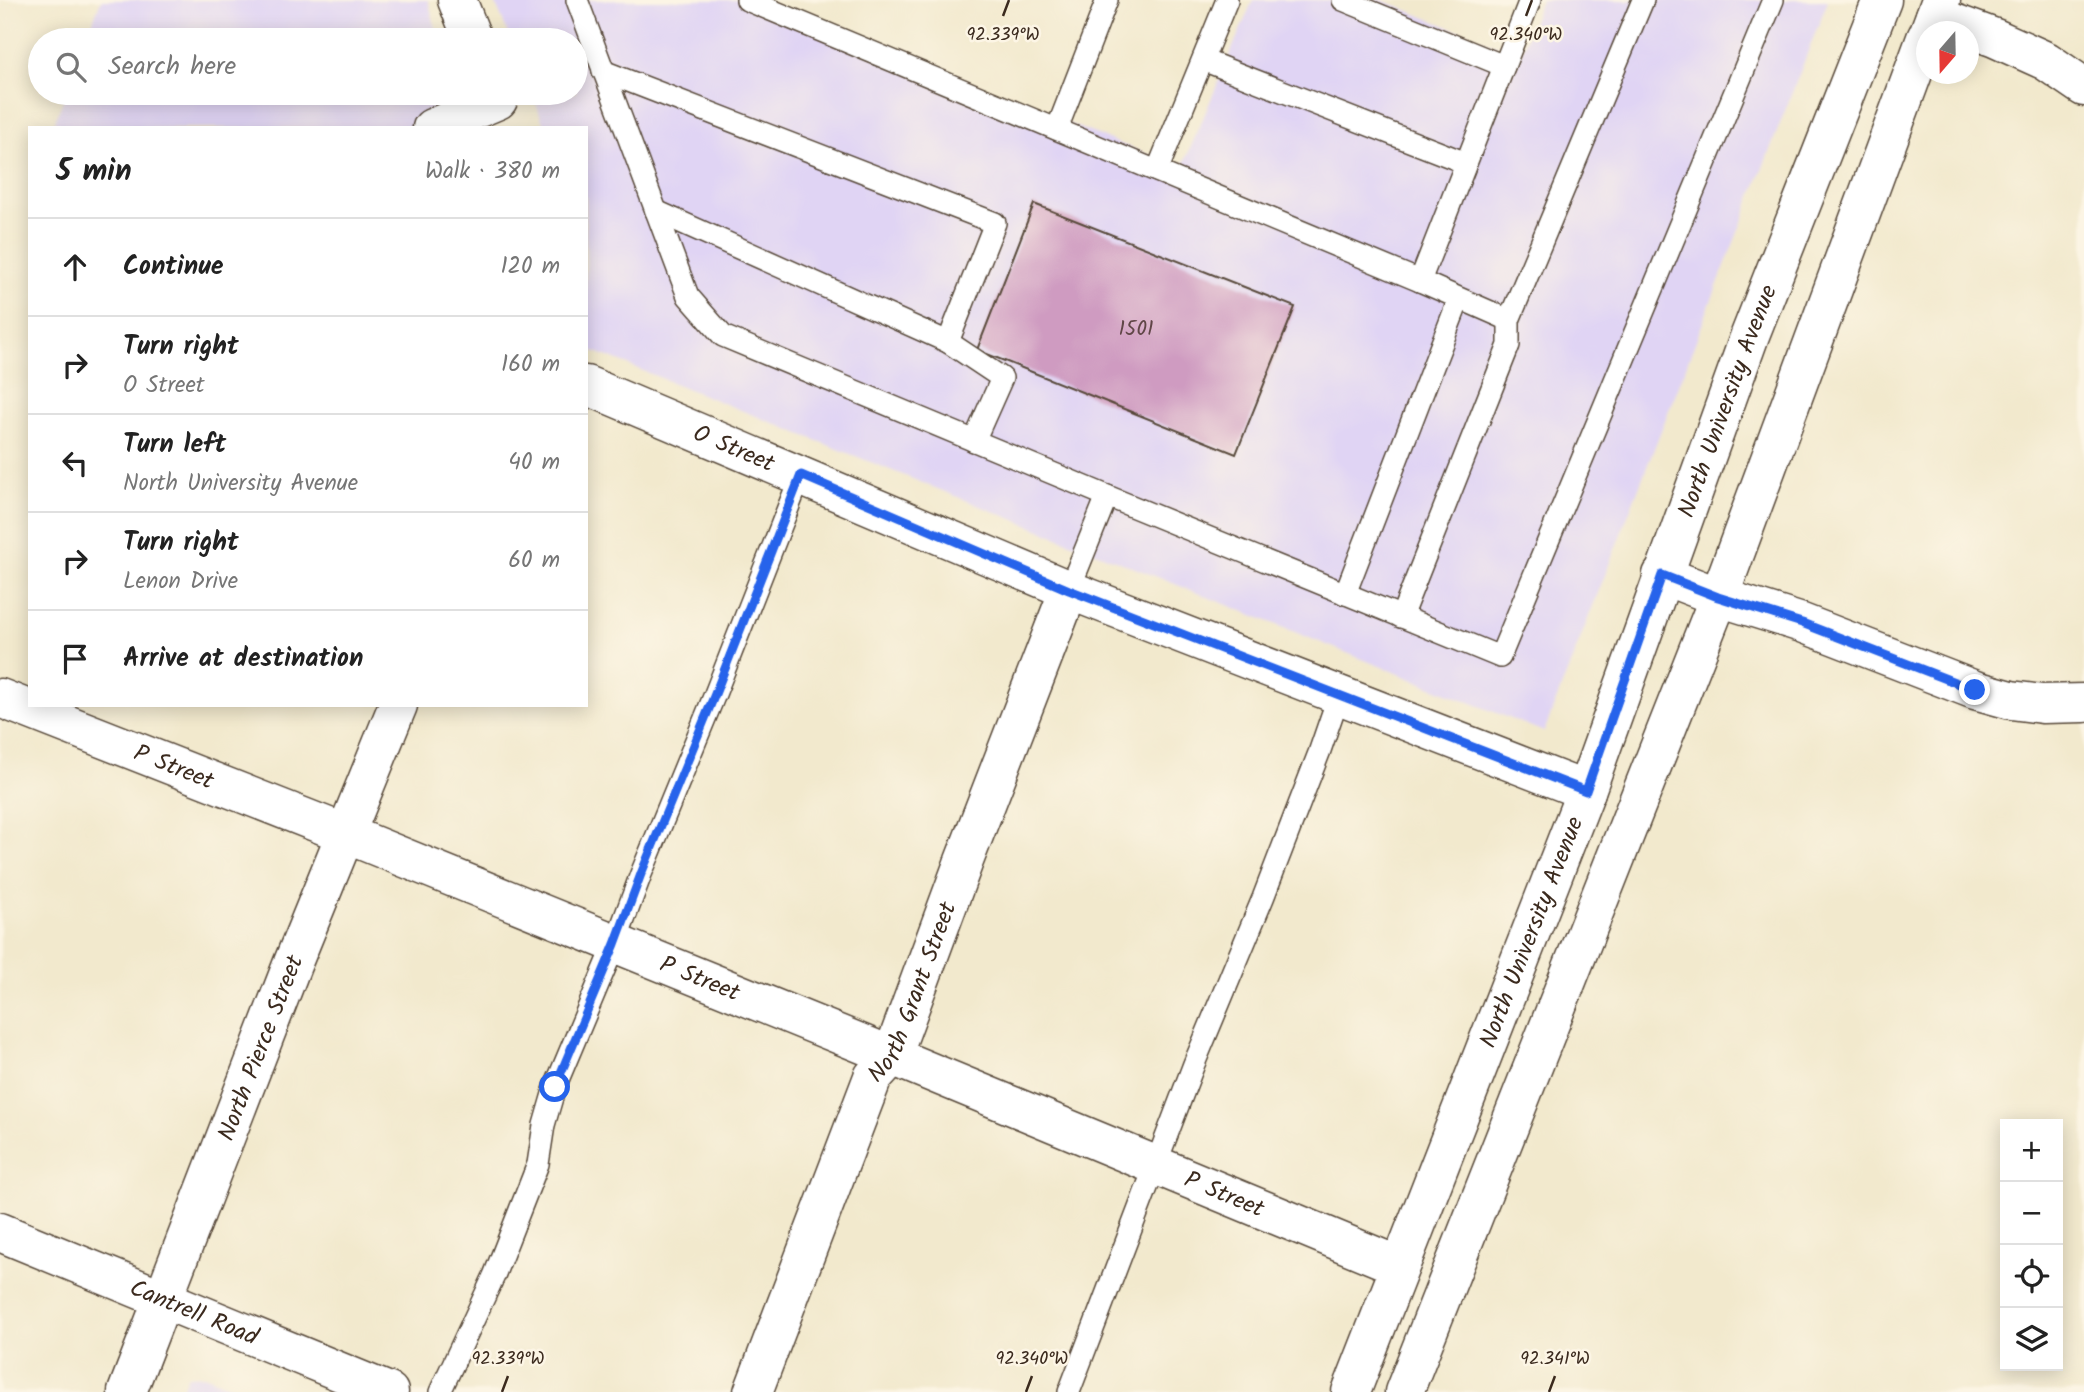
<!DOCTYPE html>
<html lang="en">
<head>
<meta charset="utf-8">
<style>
  :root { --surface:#fff; --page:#f6f6f6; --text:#222; --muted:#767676; --line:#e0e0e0 }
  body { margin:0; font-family:Kalam,sans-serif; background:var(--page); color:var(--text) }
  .controls { position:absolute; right:21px; bottom:21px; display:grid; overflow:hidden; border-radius:0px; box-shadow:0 4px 18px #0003 }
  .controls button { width:63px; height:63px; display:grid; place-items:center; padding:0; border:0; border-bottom:2px solid var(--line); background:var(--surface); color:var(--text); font:35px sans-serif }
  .compass { position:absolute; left:1916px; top:21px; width:63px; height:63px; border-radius:50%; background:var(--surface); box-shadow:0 4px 18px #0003; rotate:200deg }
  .stop { position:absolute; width:21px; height:21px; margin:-16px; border:5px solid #2563eb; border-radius:50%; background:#fff }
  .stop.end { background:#2563eb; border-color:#fff; box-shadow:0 2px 7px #0008 }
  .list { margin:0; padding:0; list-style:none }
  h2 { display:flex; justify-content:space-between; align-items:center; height:91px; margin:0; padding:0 28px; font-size:30px }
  h2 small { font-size:23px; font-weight:400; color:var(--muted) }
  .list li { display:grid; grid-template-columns:46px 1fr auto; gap:21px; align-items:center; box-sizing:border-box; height:98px; padding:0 28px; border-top:2px solid var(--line) }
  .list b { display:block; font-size:26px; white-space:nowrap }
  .list p { margin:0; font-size:23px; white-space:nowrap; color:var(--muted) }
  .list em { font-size:23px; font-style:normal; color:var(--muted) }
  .icon { flex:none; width:38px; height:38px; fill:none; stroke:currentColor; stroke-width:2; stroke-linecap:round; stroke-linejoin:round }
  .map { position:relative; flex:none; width:2084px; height:1392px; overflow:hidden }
  .search { position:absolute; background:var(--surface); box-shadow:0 4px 18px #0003; left:28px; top:28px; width:560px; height:77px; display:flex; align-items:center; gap:18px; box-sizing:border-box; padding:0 24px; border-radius:38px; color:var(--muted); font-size:26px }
  .panel { position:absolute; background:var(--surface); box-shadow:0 4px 18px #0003; left:28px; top:126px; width:560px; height:581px; border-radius:0px }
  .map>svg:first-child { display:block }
</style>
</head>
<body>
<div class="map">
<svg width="2084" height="1392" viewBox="0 0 2084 1392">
  <rect width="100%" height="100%" fill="#fcf5e5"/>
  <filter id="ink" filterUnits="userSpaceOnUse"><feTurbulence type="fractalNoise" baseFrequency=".0143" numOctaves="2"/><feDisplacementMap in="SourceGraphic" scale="14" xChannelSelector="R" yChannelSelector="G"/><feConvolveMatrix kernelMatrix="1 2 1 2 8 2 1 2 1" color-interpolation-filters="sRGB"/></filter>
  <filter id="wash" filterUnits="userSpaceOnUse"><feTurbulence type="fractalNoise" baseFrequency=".00686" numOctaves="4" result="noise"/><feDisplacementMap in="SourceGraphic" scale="28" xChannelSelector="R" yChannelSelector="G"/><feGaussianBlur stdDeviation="1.57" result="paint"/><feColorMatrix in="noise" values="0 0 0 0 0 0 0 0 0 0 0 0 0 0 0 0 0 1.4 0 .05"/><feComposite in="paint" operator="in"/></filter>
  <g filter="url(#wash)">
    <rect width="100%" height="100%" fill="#f2e9cd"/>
    <g fill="#e0d4f4">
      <polygon points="101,0 428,0 439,40 86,40"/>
      <polygon points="494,0 752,0 1182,168 1253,0 1381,0 1520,55 1541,0 1828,0 1544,732 586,348 586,128 545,128 532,93 576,93 576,40 511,40"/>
      <polygon points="66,93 463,93 479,128 52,128"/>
      <polygon points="203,1375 247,1392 180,1392 188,1376"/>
    </g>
    <g id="blocks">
      <polygon fill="#cf9bc1" points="1034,204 1295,307 1236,454 977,350"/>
    </g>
  </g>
  <g filter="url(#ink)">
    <use href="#blocks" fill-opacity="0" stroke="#564738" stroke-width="2"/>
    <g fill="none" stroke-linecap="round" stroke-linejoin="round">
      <g stroke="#564738" stroke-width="24">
        <g id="service">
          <polyline points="577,0 688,296 723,336 1107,496 1069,590"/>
          <polyline points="747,0 1420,281 1530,0"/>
          <polyline points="1343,0 1504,66"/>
          <polyline points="1203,60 1466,163"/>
          <polyline points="603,71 995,223 948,342"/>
          <polyline points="1057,129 1107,0"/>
          <polyline points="1157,171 1227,0"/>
          <polyline points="656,211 948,342 1002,378 974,441"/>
          <polyline points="1420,281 1509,320"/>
          <polyline points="1107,496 1500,657 1773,0"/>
          <polyline points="1345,594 1459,299"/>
          <polyline points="1401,617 1509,345 1509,320 1643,0"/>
          <polyline points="440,1392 494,1276 538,1164 544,1125 555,1087 615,944 641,874 715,694 801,475"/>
          <polyline points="1069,1392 1194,1064 1263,898 1319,753 1339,695"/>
        </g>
      </g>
      <g stroke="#564738" stroke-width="41">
        <g id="minor">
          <polyline points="457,0 473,40"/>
          <polyline points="1935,16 1995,38 2046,61 2084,87"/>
          <polyline points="432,128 498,100"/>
          <path id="s1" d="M586,385l483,205 517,201"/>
          <polyline points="1662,575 1719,597 1802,623 1975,690 2011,700 2042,704 2084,703"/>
          <path id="s2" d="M0,698l346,136 546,222 507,210"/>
          <path id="s3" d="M127,1392l165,-427 106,-260"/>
          <path id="s4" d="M753,1392l120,-315 19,-21 72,-195 105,-271"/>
        </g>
      </g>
      <g stroke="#564738" stroke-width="41">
        <g id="secondary">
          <polyline points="1929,32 1941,0"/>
          <path id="s5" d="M1351,1392l235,-601 164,-456 132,-335"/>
          <polyline points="1404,1392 1719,597 1926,38"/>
        </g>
      </g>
      <g stroke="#564738" stroke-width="41">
        <g id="primary">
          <path id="s6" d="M0,1232l389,160"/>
        </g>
      </g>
      <use href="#service" stroke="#fff" stroke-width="21"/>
      <use href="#minor" stroke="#fff" stroke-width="38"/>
      <use href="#secondary" stroke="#fff" stroke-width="38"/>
      <use href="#primary" stroke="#fff" stroke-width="38"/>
    </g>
  </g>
  <g fill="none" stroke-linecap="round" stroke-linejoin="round" filter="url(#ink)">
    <polyline stroke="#2563eb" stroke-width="9" points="555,1087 615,944 641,874 715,694 801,475 1069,590 1586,791 1662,575 1718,597 1802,623 1975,690"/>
  </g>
  <path fill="none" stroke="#3b2a1e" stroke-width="2.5" d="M1003,16l6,-16M1526,16l6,-16M502,1392l6,-16M1026,1392l6,-16M1549,1392l6,-16"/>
  <g text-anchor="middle" stroke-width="5" stroke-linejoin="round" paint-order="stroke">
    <g font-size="21" fill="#604647">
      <text x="1136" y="335">1501</text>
    </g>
    <g font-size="24" fill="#3b2a1e" stroke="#fcf5e5">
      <text dy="8" stroke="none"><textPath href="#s5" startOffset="1060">North University Avenue</textPath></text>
      <text dy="8" stroke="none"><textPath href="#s1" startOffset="161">O Street</textPath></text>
      <text dy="8" stroke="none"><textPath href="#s2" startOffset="187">P Street</textPath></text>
      <text dy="8" stroke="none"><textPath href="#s5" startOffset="494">North University Avenue</textPath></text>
      <text dy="8" stroke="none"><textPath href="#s2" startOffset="754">P Street</textPath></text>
      <text dy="8" stroke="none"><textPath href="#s4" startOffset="432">North Grant Street</textPath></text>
      <text dy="8" stroke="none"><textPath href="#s3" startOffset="369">North Pierce Street</textPath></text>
      <text dy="8" stroke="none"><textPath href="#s2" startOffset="1321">P Street</textPath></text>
      <text dy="8" stroke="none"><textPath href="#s6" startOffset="210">Cantrell Road</textPath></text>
    </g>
  </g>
  <g font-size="18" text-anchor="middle" fill="#3b2a1e" stroke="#fcf5e5" stroke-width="5" stroke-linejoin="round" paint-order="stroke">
    <text x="1526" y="40">92.340°W</text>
    <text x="1003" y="40">92.339°W</text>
    <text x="508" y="1364">92.339°W</text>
    <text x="1032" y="1364">92.340°W</text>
    <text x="1555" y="1364">92.341°W</text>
  </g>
</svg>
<div class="controls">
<button>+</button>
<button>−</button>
<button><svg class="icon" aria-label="locate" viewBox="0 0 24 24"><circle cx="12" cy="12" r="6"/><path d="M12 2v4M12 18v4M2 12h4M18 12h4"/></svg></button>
<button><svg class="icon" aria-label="layers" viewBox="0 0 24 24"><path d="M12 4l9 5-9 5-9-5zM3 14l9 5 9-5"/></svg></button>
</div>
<svg class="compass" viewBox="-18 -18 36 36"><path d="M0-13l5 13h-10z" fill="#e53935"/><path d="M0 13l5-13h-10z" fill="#767676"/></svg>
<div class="stop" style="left:555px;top:1087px"></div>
<div class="stop end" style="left:1975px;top:690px"></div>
<div class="search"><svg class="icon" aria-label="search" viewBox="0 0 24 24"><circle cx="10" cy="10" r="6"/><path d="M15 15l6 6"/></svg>Search here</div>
<section class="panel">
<h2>5 min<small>Walk · 380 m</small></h2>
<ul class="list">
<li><svg class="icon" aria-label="ahead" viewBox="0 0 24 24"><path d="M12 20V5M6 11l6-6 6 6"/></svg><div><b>Continue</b></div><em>120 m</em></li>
<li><svg class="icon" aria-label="right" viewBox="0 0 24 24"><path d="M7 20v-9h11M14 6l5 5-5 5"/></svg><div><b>Turn right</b><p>O Street</p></div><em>160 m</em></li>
<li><svg class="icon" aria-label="left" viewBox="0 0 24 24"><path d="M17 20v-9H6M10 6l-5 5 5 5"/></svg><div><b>Turn left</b><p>North University Avenue</p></div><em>40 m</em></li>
<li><svg class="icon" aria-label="right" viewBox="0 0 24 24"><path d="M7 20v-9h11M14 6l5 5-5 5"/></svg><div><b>Turn right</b><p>Lenon Drive</p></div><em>60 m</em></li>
<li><svg class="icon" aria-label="arrive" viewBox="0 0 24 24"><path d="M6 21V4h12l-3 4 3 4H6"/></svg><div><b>Arrive at destination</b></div></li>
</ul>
</section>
</div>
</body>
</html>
